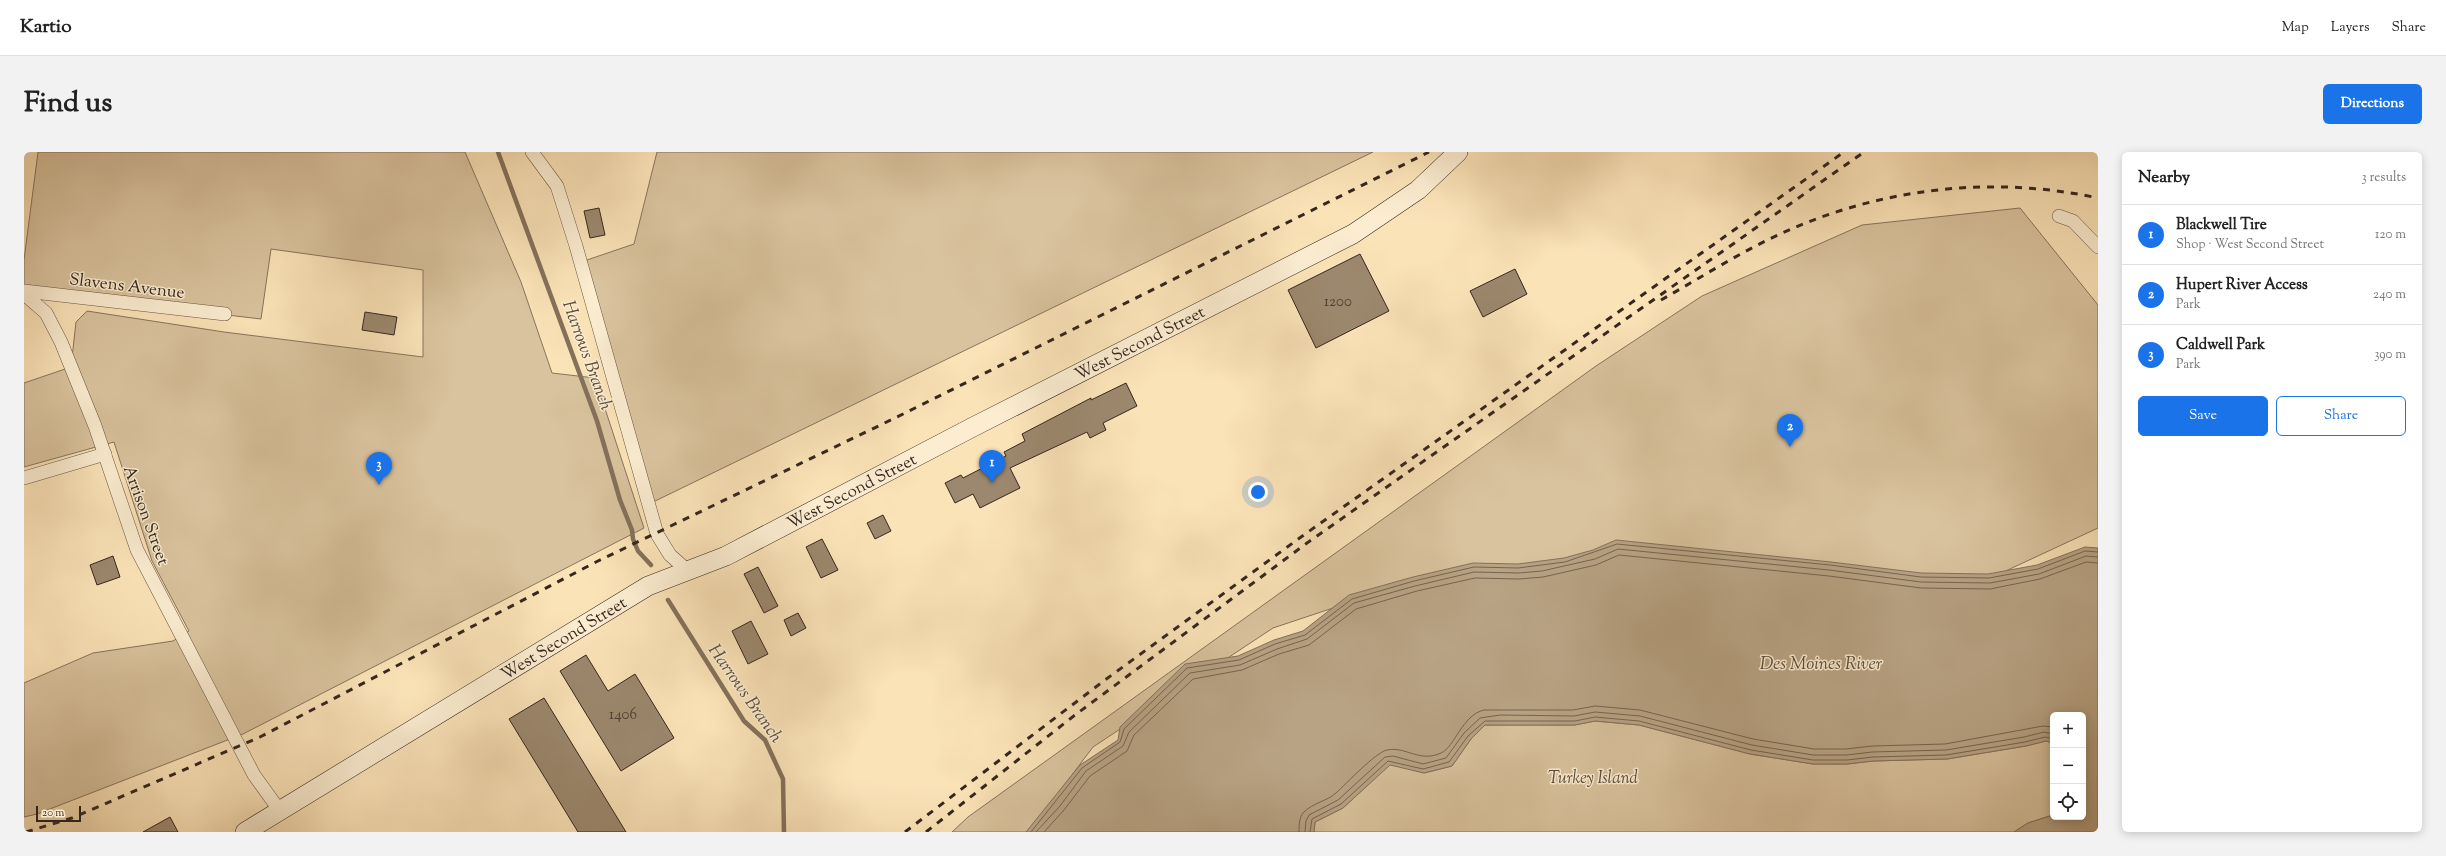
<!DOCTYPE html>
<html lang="en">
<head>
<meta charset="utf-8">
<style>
  :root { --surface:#fff; --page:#f2f2f2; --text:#222; --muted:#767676; --line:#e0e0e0; --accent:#1a73e8 }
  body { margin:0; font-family:"Sorts Mill Goudy",serif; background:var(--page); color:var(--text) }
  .controls { position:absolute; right:12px; bottom:12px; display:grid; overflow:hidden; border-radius:6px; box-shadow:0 2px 10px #0003 }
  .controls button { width:36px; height:36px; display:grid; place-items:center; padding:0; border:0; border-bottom:1px solid var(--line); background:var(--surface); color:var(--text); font:20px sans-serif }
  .scale { position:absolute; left:12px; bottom:10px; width:45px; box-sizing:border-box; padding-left:4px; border:2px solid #35261e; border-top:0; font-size:11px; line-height:14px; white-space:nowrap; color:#35261e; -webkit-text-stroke:3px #fcedd1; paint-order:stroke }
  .you { position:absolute; left:1234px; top:340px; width:14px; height:14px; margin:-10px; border:3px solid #fff; border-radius:50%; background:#1a73e8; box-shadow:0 0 0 6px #1a73e833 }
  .badge { display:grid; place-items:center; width:26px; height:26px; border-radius:50%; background:var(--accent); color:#fff; font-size:13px; font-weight:700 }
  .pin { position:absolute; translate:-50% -33px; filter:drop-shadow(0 1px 2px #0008) }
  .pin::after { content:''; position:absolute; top:21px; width:14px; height:12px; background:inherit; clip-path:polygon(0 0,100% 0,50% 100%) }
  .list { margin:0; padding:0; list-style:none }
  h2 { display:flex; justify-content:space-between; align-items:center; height:52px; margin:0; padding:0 16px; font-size:17px }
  h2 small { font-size:13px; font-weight:400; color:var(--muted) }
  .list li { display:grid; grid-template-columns:26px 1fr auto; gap:12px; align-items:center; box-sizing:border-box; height:60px; padding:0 16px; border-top:1px solid var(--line) }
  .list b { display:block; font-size:15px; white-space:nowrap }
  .list p { margin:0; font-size:13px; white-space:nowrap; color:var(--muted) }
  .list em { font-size:13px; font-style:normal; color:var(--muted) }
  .actions { display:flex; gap:8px; padding:12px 16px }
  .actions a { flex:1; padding:9px 0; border:1px solid var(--accent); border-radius:6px; text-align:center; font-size:14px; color:var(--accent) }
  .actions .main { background:var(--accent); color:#fff }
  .icon { flex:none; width:22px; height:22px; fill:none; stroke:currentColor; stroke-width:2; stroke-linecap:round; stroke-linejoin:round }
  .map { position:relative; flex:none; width:2074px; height:680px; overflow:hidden; border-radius:6px }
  header { display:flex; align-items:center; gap:24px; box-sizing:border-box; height:56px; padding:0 20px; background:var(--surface); border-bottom:1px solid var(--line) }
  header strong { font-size:19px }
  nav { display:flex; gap:22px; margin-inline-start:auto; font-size:14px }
  .intro { display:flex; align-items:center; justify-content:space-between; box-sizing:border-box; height:96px; padding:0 24px }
  h1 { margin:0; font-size:28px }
  .button { padding:10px 18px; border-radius:6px; background:var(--accent); color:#fff; font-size:14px; font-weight:700 }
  main { display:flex; gap:24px; padding:0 24px }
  aside { flex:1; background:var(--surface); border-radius:6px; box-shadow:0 2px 10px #0003 }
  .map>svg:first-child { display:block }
</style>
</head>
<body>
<header>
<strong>Kartio</strong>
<nav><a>Map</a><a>Layers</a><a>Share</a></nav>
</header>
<div class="intro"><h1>Find us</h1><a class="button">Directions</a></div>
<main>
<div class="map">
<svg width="2074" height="680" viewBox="0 0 2074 680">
  <rect width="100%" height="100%" fill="#fbe3b8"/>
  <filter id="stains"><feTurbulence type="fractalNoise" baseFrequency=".005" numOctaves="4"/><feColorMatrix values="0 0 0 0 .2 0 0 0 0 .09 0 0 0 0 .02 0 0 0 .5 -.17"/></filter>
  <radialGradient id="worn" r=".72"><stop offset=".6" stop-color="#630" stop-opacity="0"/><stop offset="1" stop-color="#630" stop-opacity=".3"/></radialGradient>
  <g fill="#d9c39e" stroke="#87745e">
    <polygon points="14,0 441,0 497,130 528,221 571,226 620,376 219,582 13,662 0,665 0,531 69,501 149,489 165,479 128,409 90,290 0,315 0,231 47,215 52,170 63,159 200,180 399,205 399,118 247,97 237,167 0,139 0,108"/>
    <polygon points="633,0 1349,0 625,352 557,110 610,92"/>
    <polygon points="1996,56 2074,153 2074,376 1973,423 1375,434 1249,476 1069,595 1005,680 928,680 944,665 1572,214 1678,144 1838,73"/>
    <polygon points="1571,569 1615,573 1726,602 1789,612 1823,612 1849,609 1923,607 2002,594 2022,589 2029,591 2029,663 2004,671 1990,680 1290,680 1291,670 1319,656 1366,612 1400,621 1428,614 1447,587 1461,573 1551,573"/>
  </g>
  <polygon fill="#b8a384" stroke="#84715b" points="1592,388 1807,410 1897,421 1964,422 2013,413 2061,395 2074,396 2074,680 1990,680 2004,671 2029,663 2029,665 2059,665 2059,563 2029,563 2029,591 2022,589 2002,594 1923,607 1849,609 1823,612 1789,612 1726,602 1615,573 1571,569 1551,573 1461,573 1447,587 1428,614 1400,621 1366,613 1319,656 1291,670 1290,680 1002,680 1056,613 1094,588 1096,575 1161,512 1214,504 1250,488 1279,479 1325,443 1389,425 1449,411 1494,412 1540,406 1569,398"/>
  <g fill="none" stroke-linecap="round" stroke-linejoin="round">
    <g stroke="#766451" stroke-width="1">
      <polyline points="1007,680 1058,616 1096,590 1100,577 1163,516 1215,508 1251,492 1281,483 1328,447 1390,429 1450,415 1494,416 1541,410 1593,392 1806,413 1897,425 1965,426 2014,417 2061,399 2074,400"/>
      <polyline points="1012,680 1036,654 1062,619 1099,594 1105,580 1166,521 1216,513 1253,497 1283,487 1330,451 1391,434 1450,420 1495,421 1518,419 1571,407 1594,397 1805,418 1897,430 1966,431 2015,422 2062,404 2074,405"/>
      <polyline points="1020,680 1040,658 1066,624 1103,599 1110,583 1169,527 1218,518 1255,502 1285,493 1332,457 1393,439 1451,426 1495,427 1519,425 1572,413 1595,403 1805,424 1897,436 1966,437 2016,427 2062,410 2074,411"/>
      <path d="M1275,680c0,-7 0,-15 5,-20 9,-9 23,-11 32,-19 10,-9 40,-41 51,-43 19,-4 32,13 54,3 14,-6 21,-38 43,-43h89l22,-4 45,4 113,29 61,10h32l26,-3 73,-2 98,-18 10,1"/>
      <polyline points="1281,680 1282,669 1285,663 1314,648 1361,605 1369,604 1399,612 1422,606 1440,581 1456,566 1476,563 1550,564 1571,560 1616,564 1728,593 1789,603 1823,603 1848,600 1922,598 2000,585 2020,580 2029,582"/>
      <polyline points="1286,680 1288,667 1317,652 1364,609 1399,617 1425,610 1444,584 1461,569 1551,569 1571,565 1615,569 1727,598 1789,608 1823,608 1849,605 1922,603 2001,590 2021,585 2029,587"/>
    </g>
    <g stroke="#84715b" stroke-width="4.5">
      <polyline points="474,0 573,269 596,348 608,378 609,387 614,399 627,413"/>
      <polyline points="644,448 720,569 741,588 759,627 760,680"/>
    </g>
  </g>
  <g fill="#9c886e" stroke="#35261e">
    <polygon points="575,56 581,83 566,86 560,59"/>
    <polygon points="1336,102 1365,159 1292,196 1264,138"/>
    <polygon points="1491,117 1503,142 1459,165 1446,139"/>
    <polygon points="341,160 373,165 370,183 338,178"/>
    <polygon points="1102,231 1113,254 1079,271 1082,278 1066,286 1063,280 986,316 996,336 956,356 949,342 931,351 921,331 937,323 939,326 982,304 980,300 1001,289 998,282 1067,246 1067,248"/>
    <polygon points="859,363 867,379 851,387 843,371"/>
    <polygon points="798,387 814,418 797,426 782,395"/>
    <polygon points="89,404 96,425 73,433 66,413"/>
    <polygon points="734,415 754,454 740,461 720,422"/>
    <polygon points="774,461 782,476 767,484 760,468"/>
    <polygon points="727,469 744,502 724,512 708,479"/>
    <polygon points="562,503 584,539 611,522 650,586 597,619 536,519"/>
    <polygon points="520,546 602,680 554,680 485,567"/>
    <polygon points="146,665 154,680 119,680"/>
  </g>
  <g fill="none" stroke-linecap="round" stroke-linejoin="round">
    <g stroke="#654" stroke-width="14">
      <g id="minor">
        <polyline points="508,0 533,34 552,94 633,382 646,403 664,419"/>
        <polyline points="2035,64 2049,69 2074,95"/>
        <polyline points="0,139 201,162"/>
        <polyline points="0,142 22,161 37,190 71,274 113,398 230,623 256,659"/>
        <polyline points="0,326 81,302"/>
      </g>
    </g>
    <g stroke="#35261e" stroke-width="20">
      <g id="secondary">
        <path id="s1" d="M221,680l403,-246 78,-30 247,-129 380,-193 65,-44 40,-38"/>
      </g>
    </g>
    <use href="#minor" stroke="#fcedd1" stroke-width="13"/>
    <use href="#secondary" stroke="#fcedd1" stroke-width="19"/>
    <g stroke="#35261e" stroke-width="3" stroke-dasharray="7 7" stroke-linecap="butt">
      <path d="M1637,148c39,-22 78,-47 119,-66 100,-46 211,-59 318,-36"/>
      <polyline points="2,680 48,666 236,585 574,409 871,266 1405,0"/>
      <polyline points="881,680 1081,528 1277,385 1820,0"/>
      <polyline points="902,680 1051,563 1283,391 1840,0"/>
    </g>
  </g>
  <g text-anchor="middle" stroke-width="3" stroke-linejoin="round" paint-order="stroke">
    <g font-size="15" fill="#4f3e32">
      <text x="1314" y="154">1200</text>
      <text x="599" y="567">1406</text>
    </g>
    <g font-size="17" fill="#35261e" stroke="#fcedd1">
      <text transform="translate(103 133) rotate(7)" y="6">Slavens Avenue</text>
      <text dy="6" stroke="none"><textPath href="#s1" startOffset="1021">West Second Street</textPath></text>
      <text dy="6" stroke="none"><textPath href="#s1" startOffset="697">West Second Street</textPath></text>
      <text transform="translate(123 363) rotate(70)" y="6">Arrison Street</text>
      <text dy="6" stroke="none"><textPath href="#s1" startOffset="373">West Second Street</textPath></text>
    </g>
    <g font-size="17" font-style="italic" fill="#5e4d3e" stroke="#fcedd1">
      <text x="1569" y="631">Turkey Island</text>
    </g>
    <g font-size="18" font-style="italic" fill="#5c4c3d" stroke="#fcedd1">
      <text transform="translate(564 203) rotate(70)" y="6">Harrows Branch</text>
      <text x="1797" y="517">Des Moines River</text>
      <text transform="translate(722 541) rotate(55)" y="6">Harrows Branch</text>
    </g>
  </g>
  <rect width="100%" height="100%" filter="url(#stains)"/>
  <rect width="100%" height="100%" fill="url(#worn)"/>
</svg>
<div class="controls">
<button>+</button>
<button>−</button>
<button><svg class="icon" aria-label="locate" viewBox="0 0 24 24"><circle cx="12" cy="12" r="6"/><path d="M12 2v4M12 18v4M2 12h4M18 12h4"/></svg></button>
</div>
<div class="scale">20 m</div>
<div class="you"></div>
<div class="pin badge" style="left:968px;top:331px">1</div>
<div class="pin badge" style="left:1766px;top:295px">2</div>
<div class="pin badge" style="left:355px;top:333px">3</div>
</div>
<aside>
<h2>Nearby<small>3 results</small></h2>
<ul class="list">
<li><span class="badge">1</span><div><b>Blackwell Tire</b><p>Shop · West Second Street</p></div><em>120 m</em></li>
<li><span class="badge">2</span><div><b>Hupert River Access</b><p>Park</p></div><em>240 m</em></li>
<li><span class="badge">3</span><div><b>Caldwell Park</b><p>Park</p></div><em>390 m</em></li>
</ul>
<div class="actions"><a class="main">Save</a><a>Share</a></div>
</aside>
</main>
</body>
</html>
